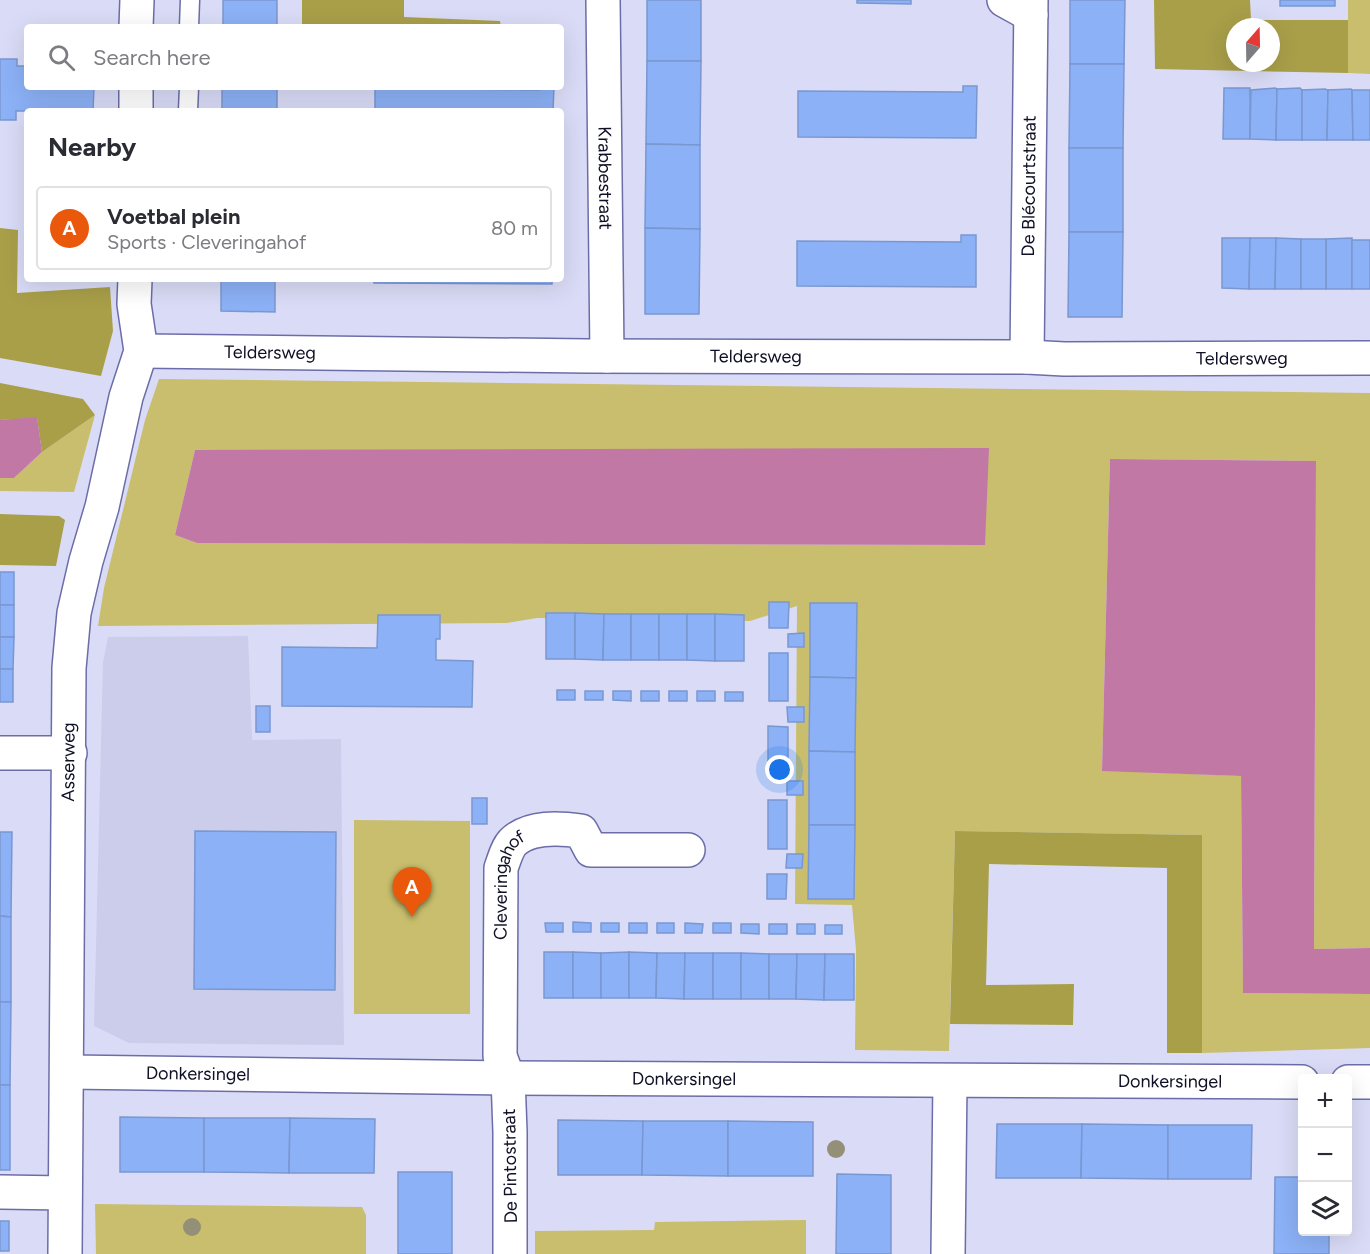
<!DOCTYPE html>
<html lang="en">
<head>
<meta charset="utf-8">
<style>
  :root { --surface:#fff; --page:#f7f7f7; --text:#2b2b33; --muted:#7c7c81; --line:#e1e1e2; --accent:#ea580c }
  body { margin:0; font-family:Figtree,sans-serif; background:var(--page); color:var(--text) }
  .controls { position:absolute; right:18px; bottom:18px; display:grid; overflow:hidden; border-radius:6px; box-shadow:0 6px 24px #0002 }
  .controls button { width:54px; height:54px; display:grid; place-items:center; padding:0; border:0; border-bottom:2px solid var(--line); background:var(--surface); color:var(--text); font:30px sans-serif }
  .compass { position:absolute; left:1226px; top:18px; width:54px; height:54px; border-radius:50%; background:var(--surface); box-shadow:0 6px 24px #0002; rotate:20deg }
  .you { position:absolute; left:780px; top:770px; width:21px; height:21px; margin:-15px; border:4px solid #fff; border-radius:50%; background:#1a73e8; box-shadow:0 0 0 9px #1a73e833 }
  .badge { display:grid; place-items:center; width:39px; height:39px; border-radius:50%; background:var(--accent); color:#fff; font-size:20px; font-weight:700 }
  .pin { position:absolute; translate:-50% -50px; filter:drop-shadow(0 2px 3px #0008) }
  .pin::after { content:''; position:absolute; top:32px; width:21px; height:18px; background:inherit; clip-path:polygon(0 0,100% 0,50% 100%) }
  .list { margin:0; padding:0; list-style:none }
  h2 { display:flex; justify-content:space-between; align-items:center; height:78px; margin:0; padding:0 24px; font-size:26px }
  h2 small { font-size:20px; font-weight:400; color:var(--muted) }
  .list li { display:grid; grid-template-columns:39px 1fr auto; gap:18px; align-items:center; box-sizing:border-box; height:84px; margin:0 12px 12px; padding:0 12px; border:2px solid var(--line); border-radius:6px }
  .list b { display:block; font-size:22px; white-space:nowrap }
  .list p { margin:0; font-size:20px; white-space:nowrap; color:var(--muted) }
  .list em { font-size:20px; font-style:normal; color:var(--muted) }
  .icon { flex:none; width:33px; height:33px; fill:none; stroke:currentColor; stroke-width:2; stroke-linecap:round; stroke-linejoin:round }
  .map { position:relative; flex:none; width:1370px; height:1254px; overflow:hidden }
  .search { position:absolute; background:var(--surface); box-shadow:0 6px 24px #0002; left:24px; top:24px; width:540px; height:66px; display:flex; align-items:center; gap:15px; box-sizing:border-box; padding:0 21px; border-radius:6px; color:var(--muted); font-size:22px }
  .panel { position:absolute; background:var(--surface); box-shadow:0 6px 24px #0002; left:24px; top:108px; width:540px; height:174px; border-radius:6px }
  .map>svg:first-child { display:block }
</style>
</head>
<body>
<div class="map">
<svg width="1370" height="1254" viewBox="0 0 1370 1254">
  <rect width="100%" height="100%" fill="#dadcf7"/>
  <polygon fill="#cbcdea" points="248,636 252,740 341,739 344,1045 129,1043 94,1026 103,662 108,637"/>
  <g fill="#c8be6d" fill-rule="evenodd">
    <polygon points="1348,0 1370,0 1370,74 1348,73"/>
    <path d="M159,379l1211,14v555l-56,1 2,-488 -206,-2 -8,311 139,6 2,217 127,1v54l-168,5v-218l-247,-4 -6,220 -94,-1 1,-100 -4,-45 -57,-1 2,-298 -47,15 -213,-3 -30,5 -409,3 6,-38 41,-168zM195,450l790,95 -788,-2 -22,-8z"/>
    <polygon points="95,415 74,492 0,491 0,478 14,478 42,452"/>
    <polygon points="354,820 470,821 470,1014 354,1014"/>
    <polygon points="95,1204 362,1207 366,1215 366,1254 96,1254"/>
    <polygon points="806,1220 806,1254 535,1254 535,1231 654,1230 655,1222"/>
  </g>
  <g fill="#a99f49" fill-rule="evenodd">
    <polygon points="302,0 404,0 404,17 500,21 501,27 302,27"/>
    <path d="M1154,0h96l1,20h97v53l-193,-4zM1235,27h36v36h-36z"/>
    <polygon points="0,228 18,230 17,293 110,287 113,331 101,376 0,358"/>
    <polygon points="0,383 83,399 95,415 42,452 37,418 0,420"/>
    <polygon points="0,514 59,516 65,520 56,566 0,565"/>
    <polygon points="955,831 1202,835 1202,1053 1167,1053 1167,868 989,864 986,985 1074,984 1073,1025 950,1024"/>
  </g>
  <g fill="#c178a5">
    <polygon points="37,417 42,452 14,478 0,478 0,420"/>
    <polygon points="989,448 985,545 197,543 175,535 195,450"/>
    <polygon points="1110,459 1316,461 1314,949 1370,948 1370,994 1243,993 1241,776 1102,771"/>
  </g>
  <g fill="#8cb1f6" stroke="#7997d0" stroke-width="1.5">
    <rect x="223" y="0" width="54" height="27"/>
    <rect x="647" y="0" width="54" height="61"/>
    <polygon points="857,0 911,0 911,4 857,3"/>
    <polygon points="1070,0 1125,0 1124,64 1070,64"/>
    <rect x="1280" y="0" width="55" height="6"/>
    <polygon points="0,59 17,59 17,66 27,66 27,87 94,87 93,111 16,111 16,120 0,120"/>
    <polygon points="647,61 701,61 700,145 646,144"/>
    <polygon points="1070,64 1124,64 1123,148 1069,148"/>
    <polygon points="963,86 977,86 976,138 798,137 798,91 963,92"/>
    <rect x="222" y="87" width="55" height="24"/>
    <polygon points="539,87 554,87 553,111 375,111 375,88 539,90"/>
    <polygon points="1224,88 1250,88 1250,139 1223,139"/>
    <polygon points="1275,88 1277,89 1276,140 1250,139 1251,90"/>
    <polygon points="1300,88 1302,90 1302,140 1276,140 1277,89"/>
    <polygon points="1325,89 1328,90 1327,140 1302,140 1302,90"/>
    <polygon points="1351,89 1352,90 1353,140 1327,140 1328,90"/>
    <polygon points="1352,90 1370,90 1370,140 1353,140"/>
    <polygon points="646,144 700,145 700,229 645,228"/>
    <rect x="1069" y="148" width="54" height="84"/>
    <polygon points="645,228 700,229 699,314 645,314"/>
    <polygon points="1069,232 1123,232 1122,317 1068,317"/>
    <polygon points="961,235 976,235 976,287 797,286 797,241 961,242"/>
    <polygon points="1222,238 1250,238 1249,289 1222,288"/>
    <polygon points="1250,238 1276,238 1275,289 1249,289"/>
    <polygon points="1276,238 1301,239 1301,289 1275,289"/>
    <polygon points="1352,238 1352,289 1326,289 1326,239"/>
    <rect x="1301" y="239" width="25" height="50"/>
    <rect x="1352" y="240" width="18" height="49"/>
    <polygon points="221,279 275,279 275,312 221,311"/>
    <polygon points="374,279 552,279 552,284 374,283"/>
    <rect x="0" y="572" width="14" height="33"/>
    <polygon points="769,602 789,602 788,628 769,628"/>
    <polygon points="810,603 857,603 856,678 810,677"/>
    <rect x="0" y="605" width="14" height="32"/>
    <rect x="546" y="613" width="29" height="46"/>
    <polygon points="575,613 604,614 603,660 575,659"/>
    <polygon points="604,614 631,614 631,660 603,660"/>
    <rect x="631" y="614" width="28" height="46"/>
    <rect x="659" y="614" width="28" height="46"/>
    <polygon points="687,614 715,614 715,661 687,660"/>
    <polygon points="715,614 744,615 744,661 715,661"/>
    <polygon points="378,615 440,615 440,639 436,639 436,660 473,661 472,707 282,706 282,647 377,648"/>
    <polygon points="804,633 804,647 788,647 788,634"/>
    <polygon points="0,637 14,637 13,669 0,669"/>
    <rect x="769" y="653" width="19" height="48"/>
    <rect x="0" y="669" width="13" height="33"/>
    <polygon points="810,677 856,678 855,752 809,751"/>
    <rect x="557" y="690" width="18" height="10"/>
    <rect x="585" y="691" width="18" height="9"/>
    <polygon points="613,691 631,691 631,701 613,700"/>
    <rect x="641" y="691" width="18" height="10"/>
    <rect x="669" y="691" width="18" height="10"/>
    <rect x="697" y="691" width="18" height="10"/>
    <rect x="725" y="692" width="18" height="9"/>
    <rect x="256" y="706" width="14" height="26"/>
    <polygon points="787,707 804,707 804,722 788,722"/>
    <polygon points="768,726 788,727 788,775 768,775"/>
    <polygon points="809,751 855,752 855,825 809,825"/>
    <rect x="787" y="781" width="16" height="14"/>
    <rect x="472" y="798" width="15" height="26"/>
    <rect x="768" y="800" width="19" height="49"/>
    <polygon points="809,825 855,825 854,899 808,899"/>
    <polygon points="195,831 336,832 335,990 194,989"/>
    <polygon points="0,832 12,832 11,917 0,916"/>
    <polygon points="787,854 803,854 802,868 786,868"/>
    <polygon points="767,874 787,874 786,899 767,899"/>
    <polygon points="0,916 11,917 11,1002 0,1002"/>
    <polygon points="573,922 591,923 591,932 573,932"/>
    <polygon points="545,923 563,923 563,932 546,932"/>
    <rect x="601" y="923" width="18" height="9"/>
    <rect x="629" y="923" width="18" height="10"/>
    <rect x="657" y="923" width="17" height="10"/>
    <polygon points="685,923 703,924 702,933 685,933"/>
    <rect x="713" y="923" width="18" height="10"/>
    <polygon points="741,924 759,924 759,934 741,933"/>
    <rect x="769" y="924" width="18" height="10"/>
    <rect x="797" y="924" width="18" height="10"/>
    <rect x="825" y="925" width="17" height="9"/>
    <rect x="544" y="952" width="29" height="46"/>
    <polygon points="573,952 601,953 601,998 573,998"/>
    <polygon points="629,952 629,998 601,998 601,953"/>
    <polygon points="629,952 657,953 656,998 629,998"/>
    <polygon points="657,953 685,953 684,999 656,998"/>
    <polygon points="685,953 713,953 713,999 684,999"/>
    <rect x="713" y="953" width="28" height="46"/>
    <polygon points="741,953 769,954 769,999 741,999"/>
    <polygon points="769,954 797,954 796,999 769,999"/>
    <polygon points="797,954 825,954 824,1000 796,999"/>
    <polygon points="825,954 854,954 854,1000 824,1000"/>
    <polygon points="0,1002 11,1002 10,1085 0,1085"/>
    <rect x="0" y="1085" width="10" height="85"/>
    <polygon points="120,1117 204,1118 204,1172 120,1172"/>
    <polygon points="204,1118 290,1118 289,1173 204,1172"/>
    <polygon points="290,1118 375,1119 374,1173 289,1173"/>
    <polygon points="558,1120 643,1121 642,1175 558,1175"/>
    <polygon points="643,1121 728,1121 728,1176 642,1175"/>
    <polygon points="728,1121 813,1122 813,1176 728,1176"/>
    <polygon points="997,1124 1082,1124 1081,1178 996,1178"/>
    <polygon points="1082,1124 1168,1125 1168,1179 1081,1178"/>
    <polygon points="1168,1125 1252,1125 1251,1179 1168,1179"/>
    <rect x="398" y="1172" width="54" height="82"/>
    <polygon points="837,1174 891,1175 891,1254 836,1254"/>
    <polygon points="1275,1177 1302,1177 1302,1232 1329,1232 1329,1254 1274,1254"/>
    <rect x="0" y="1221" width="9" height="30"/>
  </g>
  <g fill="none" stroke-linecap="round" stroke-linejoin="round">
    <g stroke="#6c6da8" stroke-width="21">
      <g id="lane">
        <polyline points="189,27 190,0"/>
        <polyline points="188,111 189,87"/>
      </g>
    </g>
    <g stroke="#6c6da8" stroke-width="36">
      <g id="street">
        <path id="s1" d="M603,0l4,356"/>
        <polyline points="1004,0 1031,15"/>
        <polyline points="136,27 137,0"/>
        <polyline points="136,111 136,87"/>
        <path id="s2" d="M141,351l447,5 439,1 37,2 306,-1"/>
        <path id="s3" d="M1027,357l4,-357"/>
        <polyline points="0,753 70,753"/>
        <path id="s4" d="M68,1072l440,6 794,4"/>
        <polyline points="1348,1082 1370,1082"/>
        <polyline points="0,1192 65,1193"/>
        <path id="s5" d="M65,1254l4,-586 5,-55 12,-52 16,-54 24,-110 15,-46 -7,-47 1,-25"/>
        <path id="s6" d="M510,1254v-122l-2,-54 -8,-22 1,-188c3,-8 6,-20 12,-26 17,-16 46,-14 68,-11l10,19h97"/>
        <polyline points="948,1254 950,1081"/>
      </g>
    </g>
    <use href="#lane" stroke="#fff" stroke-width="18"/>
    <use href="#street" stroke="#fff" stroke-width="33"/>
  </g>
  <g fill="#949078">
    <circle cx="836" cy="1149" r="9"/>
    <circle cx="192" cy="1227" r="9"/>
  </g>
  <g text-anchor="middle" stroke-width="5" stroke-linejoin="round" paint-order="stroke">
    <g font-size="18" fill="#0f0f25" stroke="#fff">
      <text dy="6" stroke="none"><textPath href="#s1" startOffset="178">Krabbestraat</textPath></text>
      <text dy="6" stroke="none"><textPath href="#s3" startOffset="171">De Blécourtstraat</textPath></text>
      <text dy="6" stroke="none"><textPath href="#s2" startOffset="129">Teldersweg</textPath></text>
      <text dy="6" stroke="none"><textPath href="#s2" startOffset="615">Teldersweg</textPath></text>
      <text dy="6" stroke="none"><textPath href="#s2" startOffset="1101">Teldersweg</textPath></text>
      <text dy="6" stroke="none"><textPath href="#s5" startOffset="492">Asserweg</textPath></text>
      <text dy="6" stroke="none"><textPath href="#s6" startOffset="372">Cleveringahof</textPath></text>
      <text dy="6" stroke="none"><textPath href="#s4" startOffset="130">Donkersingel</textPath></text>
      <text dy="6" stroke="none"><textPath href="#s4" startOffset="616">Donkersingel</textPath></text>
      <text dy="6" stroke="none"><textPath href="#s4" startOffset="1102">Donkersingel</textPath></text>
      <text transform="translate(510 1166) rotate(-91)" y="6">De Pintostraat</text>
    </g>
  </g>
</svg>
<div class="controls">
<button>+</button>
<button>−</button>
<button><svg class="icon" aria-label="layers" viewBox="0 0 24 24"><path d="M12 4l9 5-9 5-9-5zM3 14l9 5 9-5"/></svg></button>
</div>
<svg class="compass" viewBox="-18 -18 36 36"><path d="M0-13l5 13h-10z" fill="#e53935"/><path d="M0 13l5-13h-10z" fill="#7c7c81"/></svg>
<div class="you"></div>
<div class="pin badge" style="left:412px;top:917px">A</div>
<div class="search"><svg class="icon" aria-label="search" viewBox="0 0 24 24"><circle cx="10" cy="10" r="6"/><path d="M15 15l6 6"/></svg>Search here</div>
<section class="panel">
<h2>Nearby<small></small></h2>
<ul class="list">
<li><span class="badge">A</span><div><b>Voetbal plein</b><p>Sports · Cleveringahof</p></div><em>80 m</em></li>
</ul>
</section>
</div>
</body>
</html>
